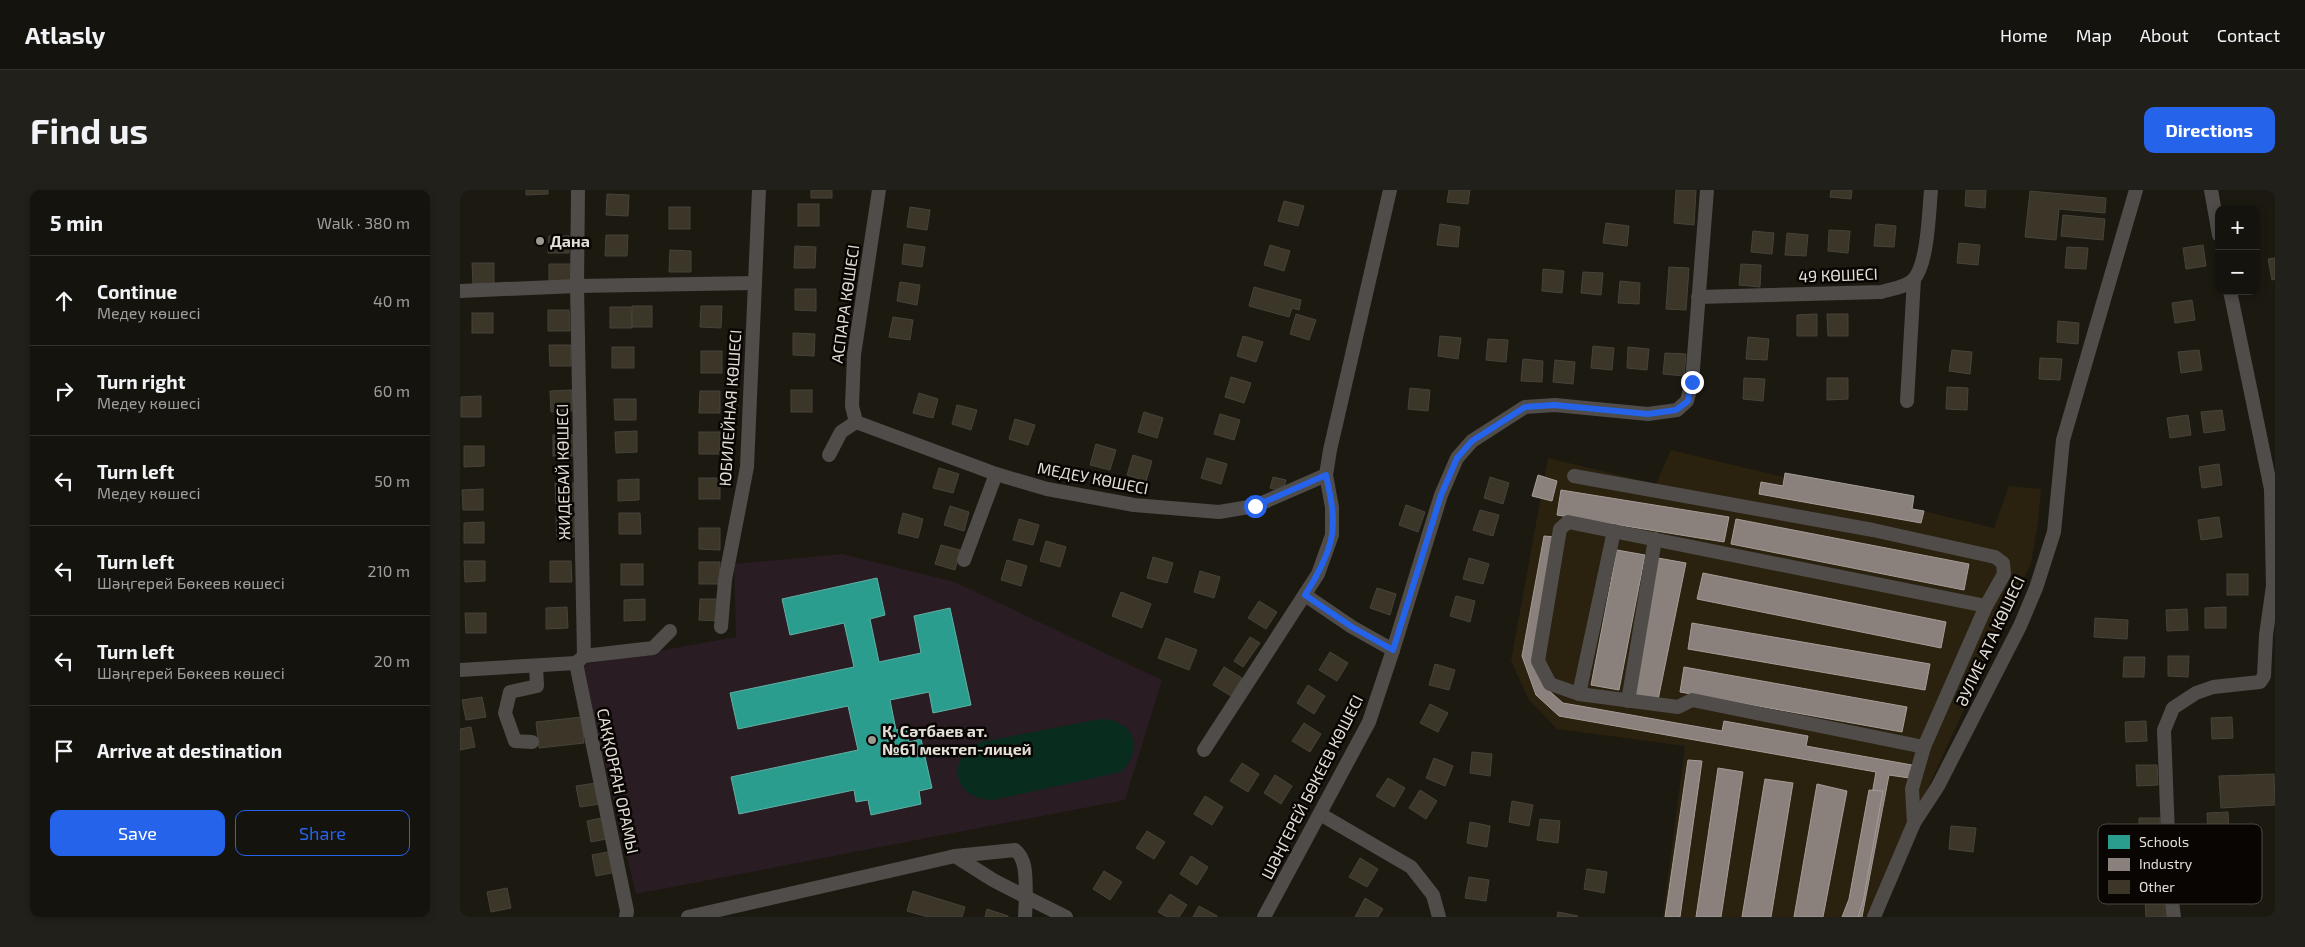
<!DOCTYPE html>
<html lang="en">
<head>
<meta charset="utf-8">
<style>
  :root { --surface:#15130d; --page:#22201b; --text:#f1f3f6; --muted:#9d9e9d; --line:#34322e; --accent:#2563eb }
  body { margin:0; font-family:"Exo 2",sans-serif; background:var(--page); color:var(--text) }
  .controls { position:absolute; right:15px; top:15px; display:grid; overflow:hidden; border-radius:10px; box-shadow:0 2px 8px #0003 }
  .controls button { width:45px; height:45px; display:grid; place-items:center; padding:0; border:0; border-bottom:1px solid var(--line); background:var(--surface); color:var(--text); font:25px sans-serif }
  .stop { position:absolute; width:15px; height:15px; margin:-11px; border:4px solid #2563eb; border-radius:50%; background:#fff }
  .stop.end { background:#2563eb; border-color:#fff; box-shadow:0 1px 5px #0008 }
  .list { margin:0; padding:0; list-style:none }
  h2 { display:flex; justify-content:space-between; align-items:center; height:65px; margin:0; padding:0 20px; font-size:21px }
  h2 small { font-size:16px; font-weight:400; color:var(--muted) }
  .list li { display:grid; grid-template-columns:32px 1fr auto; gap:15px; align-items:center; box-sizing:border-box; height:90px; padding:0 20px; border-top:1px solid var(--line) }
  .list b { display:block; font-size:19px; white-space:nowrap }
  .list p { margin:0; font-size:16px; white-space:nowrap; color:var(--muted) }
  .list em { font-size:16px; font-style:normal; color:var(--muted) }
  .actions { display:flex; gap:10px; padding:15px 20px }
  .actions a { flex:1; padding:11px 0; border:1px solid var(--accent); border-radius:10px; text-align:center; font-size:18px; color:var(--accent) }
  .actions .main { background:var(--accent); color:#fff }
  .icon { flex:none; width:28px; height:28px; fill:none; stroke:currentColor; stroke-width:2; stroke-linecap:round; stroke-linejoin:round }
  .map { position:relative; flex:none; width:1815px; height:727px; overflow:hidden; border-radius:10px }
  header { display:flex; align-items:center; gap:30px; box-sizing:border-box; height:70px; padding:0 25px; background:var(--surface); border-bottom:1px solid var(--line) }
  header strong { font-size:24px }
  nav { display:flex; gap:28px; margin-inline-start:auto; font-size:18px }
  .intro { display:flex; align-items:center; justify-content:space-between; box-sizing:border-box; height:120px; padding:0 30px }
  h1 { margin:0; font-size:35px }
  .button { padding:12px 22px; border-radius:10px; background:var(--accent); color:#fff; font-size:18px; font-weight:700 }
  main { display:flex; gap:30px; padding:0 30px }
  aside { flex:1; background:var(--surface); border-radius:10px; box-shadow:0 2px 8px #0003 }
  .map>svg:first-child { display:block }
</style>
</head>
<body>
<header>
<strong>Atlasly</strong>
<nav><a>Home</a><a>Map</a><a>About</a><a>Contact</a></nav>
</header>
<div class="intro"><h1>Find us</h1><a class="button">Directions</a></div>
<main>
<aside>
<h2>5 min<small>Walk · 380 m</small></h2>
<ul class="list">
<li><svg class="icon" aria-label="ahead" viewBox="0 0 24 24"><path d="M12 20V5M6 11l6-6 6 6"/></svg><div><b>Continue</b><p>Медеу көшесі</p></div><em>40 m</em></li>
<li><svg class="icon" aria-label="right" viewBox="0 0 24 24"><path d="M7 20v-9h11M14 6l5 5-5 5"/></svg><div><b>Turn right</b><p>Медеу көшесі</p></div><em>60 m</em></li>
<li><svg class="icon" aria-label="left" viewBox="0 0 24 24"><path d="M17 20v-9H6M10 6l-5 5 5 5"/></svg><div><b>Turn left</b><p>Медеу көшесі</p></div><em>50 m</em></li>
<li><svg class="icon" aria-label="left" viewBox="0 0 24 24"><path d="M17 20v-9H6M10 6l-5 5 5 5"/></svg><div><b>Turn left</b><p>Шәңгерей Бөкеев көшесі</p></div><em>210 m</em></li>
<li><svg class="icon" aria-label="left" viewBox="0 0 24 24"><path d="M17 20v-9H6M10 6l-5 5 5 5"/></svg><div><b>Turn left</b><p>Шәңгерей Бөкеев көшесі</p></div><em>20 m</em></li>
<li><svg class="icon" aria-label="arrive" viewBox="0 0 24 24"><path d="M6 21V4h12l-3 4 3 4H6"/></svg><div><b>Arrive at destination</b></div></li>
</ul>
<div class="actions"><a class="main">Save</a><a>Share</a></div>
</aside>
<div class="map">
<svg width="1815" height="727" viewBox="0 0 1815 727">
  <rect width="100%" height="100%" fill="#1c1911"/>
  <polygon fill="#2a210e" points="1211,260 1534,338 1549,296 1581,299 1578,333 1571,373 1409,727 1203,727 1225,556 1097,539 1069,510 1051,471 1088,268 1196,294"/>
  <polygon fill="#291c23" points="382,364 495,392 702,490 665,610 176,704 121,475 276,447 274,374"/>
  <path fill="#082c1d" d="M641,529c33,1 44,30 20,53l-128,28c-40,0 -49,-42 -12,-58z"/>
  <polygon fill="#2a9d8f" stroke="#62b0a4" points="417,388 425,425 410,429 419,472 461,463 454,426 490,418 511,515 473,523 469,502 430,510 436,540 446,538 449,552 461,549 472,598 459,601 461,614 411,625 408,610 396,612 394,600 279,624 271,587 398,560 388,516 278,539 270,503 394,477 384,433 330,445 322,409"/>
  <g fill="#8a817c" stroke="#a59d97">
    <polygon points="1325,283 1454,306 1452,319 1464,321 1461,333 1299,304 1301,292 1323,296"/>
    <polygon points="1078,285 1097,291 1092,311 1072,306"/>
    <polygon points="1101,300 1269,327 1264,352 1097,325"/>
    <polygon points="1276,329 1509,374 1504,400 1271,354"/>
    <polygon points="1084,346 1096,347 1075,465 1086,498 1103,513 1262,541 1264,531 1348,546 1346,556 1452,575 1449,588 1429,585 1402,727 1388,727 1392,716 1416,582 1099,526 1076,505 1062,466"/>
    <polygon points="1157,360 1185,365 1159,500 1131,495"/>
    <polygon points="1198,368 1226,373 1198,510 1171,505"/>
    <polygon points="1243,383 1486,432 1481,458 1237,409"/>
    <polygon points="1232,433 1470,474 1465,500 1228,459"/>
    <polygon points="1224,477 1447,517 1442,542 1220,502"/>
    <polygon points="1228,570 1242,571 1220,727 1205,727"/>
    <polygon points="1258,578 1283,582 1261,727 1236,727"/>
    <polygon points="1305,589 1333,593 1311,727 1282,727"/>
    <polygon points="1357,594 1387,601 1363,727 1334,727"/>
    <polygon points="1409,600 1423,601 1403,712 1398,727 1382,727 1389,709"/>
  </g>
  <g fill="#3c3628" stroke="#46433c">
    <polygon points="66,0 88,0 88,4 66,5"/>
    <rect x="351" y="0" width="21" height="8"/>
    <polygon points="989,0 1010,0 1008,14 987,12"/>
    <polygon points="1216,0 1236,0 1234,35 1214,33"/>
    <polygon points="1371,0 1392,0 1391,9 1370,7"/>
    <polygon points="1506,0 1526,0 1525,18 1505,16"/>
    <polygon points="1570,1 1646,8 1645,23 1599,19 1596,50 1565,47"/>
    <polygon points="147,4 169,5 168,26 146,25"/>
    <polygon points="824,11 844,16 838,36 818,31"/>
    <rect x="338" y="14" width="21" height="22"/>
    <rect x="209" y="17" width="21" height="22"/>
    <polygon points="450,17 470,20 467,40 447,37"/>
    <polygon points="1603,25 1645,29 1643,50 1601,46"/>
    <polygon points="1146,33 1169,36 1167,56 1143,53"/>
    <polygon points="980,34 1000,37 998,57 977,55"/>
    <polygon points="1416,34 1436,36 1434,57 1414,56"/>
    <polygon points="1369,40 1390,41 1388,63 1368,61"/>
    <polygon points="1293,41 1314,43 1312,64 1291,62"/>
    <polygon points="1327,43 1348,45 1346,66 1325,65"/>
    <polygon points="146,45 168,45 167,66 145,66"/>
    <polygon points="89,46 109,46 109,63 88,63"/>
    <polygon points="1499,53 1520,55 1518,75 1497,73"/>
    <polygon points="444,54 465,57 462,77 442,74"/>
    <polygon points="810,55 830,61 824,81 804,75"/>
    <polygon points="1743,55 1746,76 1726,79 1723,58"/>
    <polygon points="335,56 356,57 355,78 334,78"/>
    <polygon points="1607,57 1628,58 1626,79 1605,78"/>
    <polygon points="210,60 231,61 231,82 209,82"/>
    <polygon points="1815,68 1815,89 1812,90 1808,69"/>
    <polygon points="12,73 34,73 34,94 13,94"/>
    <polygon points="89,74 110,74 111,95 89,95"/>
    <polygon points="1281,74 1301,75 1300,97 1279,95"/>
    <polygon points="1209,77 1229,78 1226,120 1206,119"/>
    <polygon points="1083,79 1104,81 1102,103 1082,101"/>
    <polygon points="1123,82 1143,83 1141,105 1121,103"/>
    <polygon points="1160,91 1180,93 1179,114 1158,113"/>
    <polygon points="440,92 460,95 457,115 437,111"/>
    <polygon points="794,97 841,110 839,120 832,118 829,127 789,116"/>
    <polygon points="335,99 356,99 356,121 335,120"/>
    <polygon points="1732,110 1735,130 1715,133 1712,113"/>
    <rect x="172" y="116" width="20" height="21"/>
    <polygon points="241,116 262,116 261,138 240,137"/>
    <polygon points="150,117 171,117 172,138 150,138"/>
    <polygon points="88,120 109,120 110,141 88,141"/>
    <rect x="12" y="123" width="21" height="20"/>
    <polygon points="836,124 856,130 849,150 830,144"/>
    <polygon points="1357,124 1357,146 1337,146 1337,125"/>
    <polygon points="1367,124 1388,124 1388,146 1368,146"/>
    <polygon points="433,127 453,130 450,150 429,147"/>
    <polygon points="1598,131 1619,133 1618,154 1597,152"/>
    <polygon points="333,143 355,144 354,166 333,165"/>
    <polygon points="783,146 803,152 796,172 777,166"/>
    <polygon points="980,146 1001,148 998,169 978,166"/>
    <polygon points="1288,147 1309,149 1307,170 1286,169"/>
    <polygon points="1028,149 1048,150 1046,172 1026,170"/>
    <polygon points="89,155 111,155 111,176 90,176"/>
    <polygon points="1133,156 1154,158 1152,180 1131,178"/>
    <rect x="152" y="157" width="22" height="21"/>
    <polygon points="1168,157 1189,159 1187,180 1167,178"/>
    <polygon points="1492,160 1512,162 1510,184 1489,181"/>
    <polygon points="1739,160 1742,180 1721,183 1718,162"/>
    <rect x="241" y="161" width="21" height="22"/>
    <polygon points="1205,163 1226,164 1224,186 1203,184"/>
    <polygon points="1580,168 1602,169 1600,190 1579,189"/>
    <polygon points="1063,169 1083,171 1082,192 1061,191"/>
    <polygon points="1095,170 1115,172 1113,194 1093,192"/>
    <polygon points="771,187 791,193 784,213 765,207"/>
    <polygon points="1284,188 1305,189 1303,211 1283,209"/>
    <polygon points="1367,188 1388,188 1388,209 1367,210"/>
    <polygon points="1487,197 1508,198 1507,220 1486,219"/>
    <polygon points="950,198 970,200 968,221 948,219"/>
    <polygon points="112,200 112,221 91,222 90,201"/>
    <rect x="331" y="200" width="21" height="22"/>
    <polygon points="240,201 260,201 260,223 239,223"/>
    <polygon points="459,203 478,209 473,228 453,223"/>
    <polygon points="21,206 21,227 1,227 1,207"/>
    <polygon points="154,209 176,209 176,230 155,230"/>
    <polygon points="497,215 517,220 511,240 492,234"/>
    <polygon points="1762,220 1765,240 1744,243 1741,222"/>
    <polygon points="684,222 703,228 697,248 678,242"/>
    <polygon points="760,224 780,230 774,250 754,244"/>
    <polygon points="1728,225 1731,245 1710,248 1707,228"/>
    <polygon points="555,229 575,235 568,255 549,249"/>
    <polygon points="177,241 177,262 156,263 155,242"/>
    <rect x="239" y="242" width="21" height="22"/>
    <rect x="93" y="245" width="21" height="21"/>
    <polygon points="636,254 656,260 650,280 630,275"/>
    <polygon points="4,256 24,256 24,276 4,277"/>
    <polygon points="673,265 692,271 686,291 667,285"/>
    <polygon points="747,268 767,274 761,294 741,288"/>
    <polygon points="1759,274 1762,295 1742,298 1739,277"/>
    <polygon points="479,278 499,284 493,303 473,298"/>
    <polygon points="813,287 826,290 823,301 810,298"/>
    <polygon points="1030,287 1049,293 1043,314 1024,308"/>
    <rect x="239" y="288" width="21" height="21"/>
    <polygon points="179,289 179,310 158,311 158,290"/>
    <polygon points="95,293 117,293 117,314 96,314"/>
    <polygon points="23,299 23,320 3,320 2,300"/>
    <polygon points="946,315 965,322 958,342 939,335"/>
    <polygon points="490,316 509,322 504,341 484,335"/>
    <polygon points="1020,320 1039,325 1033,346 1013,340"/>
    <polygon points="159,323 180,323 181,344 159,344"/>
    <polygon points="443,323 463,329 458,348 438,343"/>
    <polygon points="96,326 118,326 118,347 97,347"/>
    <polygon points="1759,327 1762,347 1741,350 1738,330"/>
    <polygon points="559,329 579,335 573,355 553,350"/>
    <polygon points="24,332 24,353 4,353 4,333"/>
    <polygon points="239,338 260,338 260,360 239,359"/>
    <polygon points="586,351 606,357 600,377 580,371"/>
    <polygon points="481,355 500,360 495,380 475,374"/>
    <polygon points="693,367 713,373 707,393 687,388"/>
    <polygon points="1009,368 1029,374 1023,394 1003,389"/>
    <polygon points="547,370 567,376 561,396 541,390"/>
    <polygon points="4,371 25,371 25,391 5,392"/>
    <polygon points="90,371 111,371 112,392 90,392"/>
    <polygon points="239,372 260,372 259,394 239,394"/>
    <rect x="161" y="374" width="22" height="21"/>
    <polygon points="740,381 760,387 754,408 734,402"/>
    <rect x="1767" y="384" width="21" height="21"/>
    <polygon points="917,398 936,404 930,425 910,418"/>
    <polygon points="661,402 691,414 682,438 652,426"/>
    <polygon points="996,406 1015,411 1010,432 990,426"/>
    <polygon points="185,409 185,430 164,431 164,410"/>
    <polygon points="240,409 261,409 260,431 239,430"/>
    <polygon points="799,411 817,422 806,439 788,428"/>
    <polygon points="107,417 108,438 86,439 86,418"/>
    <polygon points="1766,417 1766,438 1745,438 1745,418"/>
    <polygon points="1727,419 1728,440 1707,441 1706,420"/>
    <polygon points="5,423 26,423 26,443 6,443"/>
    <polygon points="1635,428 1668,430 1667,449 1634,447"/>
    <polygon points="790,447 800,453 783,477 774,471"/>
    <polygon points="706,448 737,460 729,480 698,468"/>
    <polygon points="870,462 888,473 877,491 859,480"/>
    <polygon points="1708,466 1729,466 1728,487 1708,486"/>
    <polygon points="1664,467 1685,467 1684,487 1663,487"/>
    <polygon points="975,474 995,480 989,500 969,495"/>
    <polygon points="764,477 782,488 771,506 753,495"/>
    <polygon points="848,495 865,506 854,524 837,513"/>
    <polygon points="22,507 26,527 6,530 2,510"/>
    <polygon points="970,514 988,523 978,542 960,533"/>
    <polygon points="122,527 124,553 79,558 76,532"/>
    <polygon points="1772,527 1773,548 1752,549 1751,528"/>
    <polygon points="1686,531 1687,551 1666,552 1665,532"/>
    <polygon points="844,533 861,544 850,562 832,551"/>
    <polygon points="11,537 15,557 0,560 0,539"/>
    <polygon points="1012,562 1032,564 1030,586 1010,583"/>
    <polygon points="974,568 993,576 985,596 966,588"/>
    <polygon points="782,573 799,584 788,602 770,591"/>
    <polygon points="1676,575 1697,575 1698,595 1677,596"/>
    <polygon points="1814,584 1815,615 1761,618 1759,586"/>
    <polygon points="815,585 832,596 821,614 804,603"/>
    <polygon points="928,588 945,598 934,617 916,606"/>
    <polygon points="136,593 140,614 120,617 116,596"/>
    <polygon points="960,600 977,611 966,629 949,618"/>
    <polygon points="745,606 763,617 752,635 734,624"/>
    <polygon points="1052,611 1073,615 1069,636 1049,632"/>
    <polygon points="1768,622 1769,643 1748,644 1747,623"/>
    <polygon points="147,627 151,648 131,652 127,631"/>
    <polygon points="1679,628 1700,628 1700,648 1679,649"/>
    <polygon points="1080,629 1100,631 1098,653 1077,650"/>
    <polygon points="1010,632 1030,636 1027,657 1007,653"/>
    <polygon points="1491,636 1516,638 1513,662 1489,659"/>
    <polygon points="687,641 705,652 694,669 676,658"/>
    <polygon points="153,661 156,682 136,686 132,665"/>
    <polygon points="731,666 748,677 737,695 720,684"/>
    <polygon points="900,668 918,679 907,697 889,687"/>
    <polygon points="1127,679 1147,682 1144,703 1124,699"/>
    <polygon points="644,681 662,692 650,710 633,699"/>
    <polygon points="1009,687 1029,690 1026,711 1005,708"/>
    <polygon points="47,698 51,718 31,722 27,702"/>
    <polygon points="453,701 505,717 502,727 468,727 447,721"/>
    <polygon points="710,704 727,715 719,727 707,727 698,722"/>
    <polygon points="905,708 923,719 918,727 895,727"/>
    <polygon points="1706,709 1707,727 1686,727 1685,710"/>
    <polygon points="739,716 757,726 757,727 733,727"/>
    <polygon points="527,719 548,726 548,727 525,727"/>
    <polygon points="1098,722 1118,726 1118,727 1097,727"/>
  </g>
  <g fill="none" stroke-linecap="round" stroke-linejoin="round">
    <g stroke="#4f4c4a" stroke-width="14">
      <polyline points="118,0 117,96 124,466"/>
      <polyline points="1751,0 1759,45"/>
      <polyline points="0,101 117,96 295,93"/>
      <path d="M1238,107l183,-5c10,-3 26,-5 33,-13 14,-16 15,-68 17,-89"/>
      <polyline points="1447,211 1454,89"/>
      <polyline points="396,232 536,284 587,299 674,315 759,322 795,316 866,285"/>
      <polyline points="396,232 392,216 394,165 419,0"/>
      <polyline points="369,265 381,242 396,232"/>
      <polyline points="1114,286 1413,340 1535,367 1543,373 1544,384 1526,416 1464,557 1452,599 1454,633"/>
      <polyline points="504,370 536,284"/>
      <polyline points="845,405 892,437 933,460"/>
      <polyline points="261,437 265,390 287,277 299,0"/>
      <polyline points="124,466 116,473 167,721 166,727"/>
      <polyline points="124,466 193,458 210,441"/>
      <polyline points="0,480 116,473"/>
      <polyline points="1119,504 1154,341"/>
      <polyline points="1168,511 1195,349"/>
      <polyline points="72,552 55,551 45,523 50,502 77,496 76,476"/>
      <polyline points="1464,557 1232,510 1218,517 1119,504 1090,494 1078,471 1100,339 1108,332 1526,416"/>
      <polyline points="744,560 858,384 872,345 872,317 866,285 870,260 930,0"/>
      <polyline points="860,624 951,677 973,705 979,727"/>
      <path d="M555,660c13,10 10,32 11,47l-33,-17 -38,-24z"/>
      <polyline points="228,727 495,666"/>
      <polyline points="565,727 566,707 606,727"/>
      <polyline points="804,727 909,532 933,460 981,305 997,268 1012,251 1065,217 1095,215 1188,224 1217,220 1227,211 1232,192 1247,0"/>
      <polyline points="1414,727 1454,633 1478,596 1560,436 1576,398 1594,342 1603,250 1676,0"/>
      <polyline points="1714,727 1710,697 1704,540 1713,518 1736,503 1753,497 1800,492 1804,486 1806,445 1813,396 1811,299 1770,101"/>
    </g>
  </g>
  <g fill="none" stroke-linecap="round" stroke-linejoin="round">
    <path stroke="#2563eb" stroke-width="6" d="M795,316l71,-31c4,19 9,39 6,59 -2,18 -17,46 -27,61l47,32 41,23 48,-155 16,-37 15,-17 53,-34 29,-2 94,9 28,-4 12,-9 4,-19"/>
  </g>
  <g fill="#9d9991" stroke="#080502" stroke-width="2">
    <circle cx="80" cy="51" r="5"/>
    <circle cx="412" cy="550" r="5"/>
  </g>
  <g text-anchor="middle" stroke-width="5" stroke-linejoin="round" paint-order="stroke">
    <g font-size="16" font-weight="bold" fill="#e3ded6" stroke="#080502" text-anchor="start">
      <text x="90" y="57">Дана</text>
      <text x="422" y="547">Қ. Сәтбаев ат.<tspan x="422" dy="18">№61 мектеп-лицей</tspan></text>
    </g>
    <g font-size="16" fill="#e3ded6" stroke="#080502">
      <text transform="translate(1378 85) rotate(-2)" y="6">49 КӨШЕСІ</text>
      <text transform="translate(385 114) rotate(-82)" y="6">АСПАРА КӨШЕСІ</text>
      <text transform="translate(270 218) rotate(-86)" y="6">ЮБИЛЕЙНАЯ КӨШЕСІ</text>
      <text transform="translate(103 282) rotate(-91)" y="6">ЖИДЕБАЙ КӨШЕСІ</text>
      <text transform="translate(633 288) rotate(11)" y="6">МЕДЕУ КӨШЕСІ</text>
      <text transform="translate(1530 451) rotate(-65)" y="6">ӘУЛИЕ АТА КӨШЕСІ</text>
      <text transform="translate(158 591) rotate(78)" y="6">САҚҚОРҒАН ОРАМЫ</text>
      <text transform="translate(852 597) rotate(-63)" y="6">ШӘҢГЕРЕЙ БӨКЕЕВ КӨШЕСІ</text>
    </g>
  </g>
  <rect x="1638" y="634" width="164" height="80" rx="8" fill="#080502" stroke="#4a4642" stroke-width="1"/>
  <rect x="1648" y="645" width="22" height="14" fill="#2a9d8f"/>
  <rect x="1648" y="668" width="22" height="13" fill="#8a817c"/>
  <rect x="1648" y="690" width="22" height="14" fill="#3c3628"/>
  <g font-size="14" fill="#e3ded6">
    <text x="1679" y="657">Schools</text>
    <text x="1679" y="679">Industry</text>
    <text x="1679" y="702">Other</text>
  </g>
</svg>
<div class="controls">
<button>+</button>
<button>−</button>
</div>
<div class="stop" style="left:795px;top:316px"></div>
<div class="stop end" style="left:1232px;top:192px"></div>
</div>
</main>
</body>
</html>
